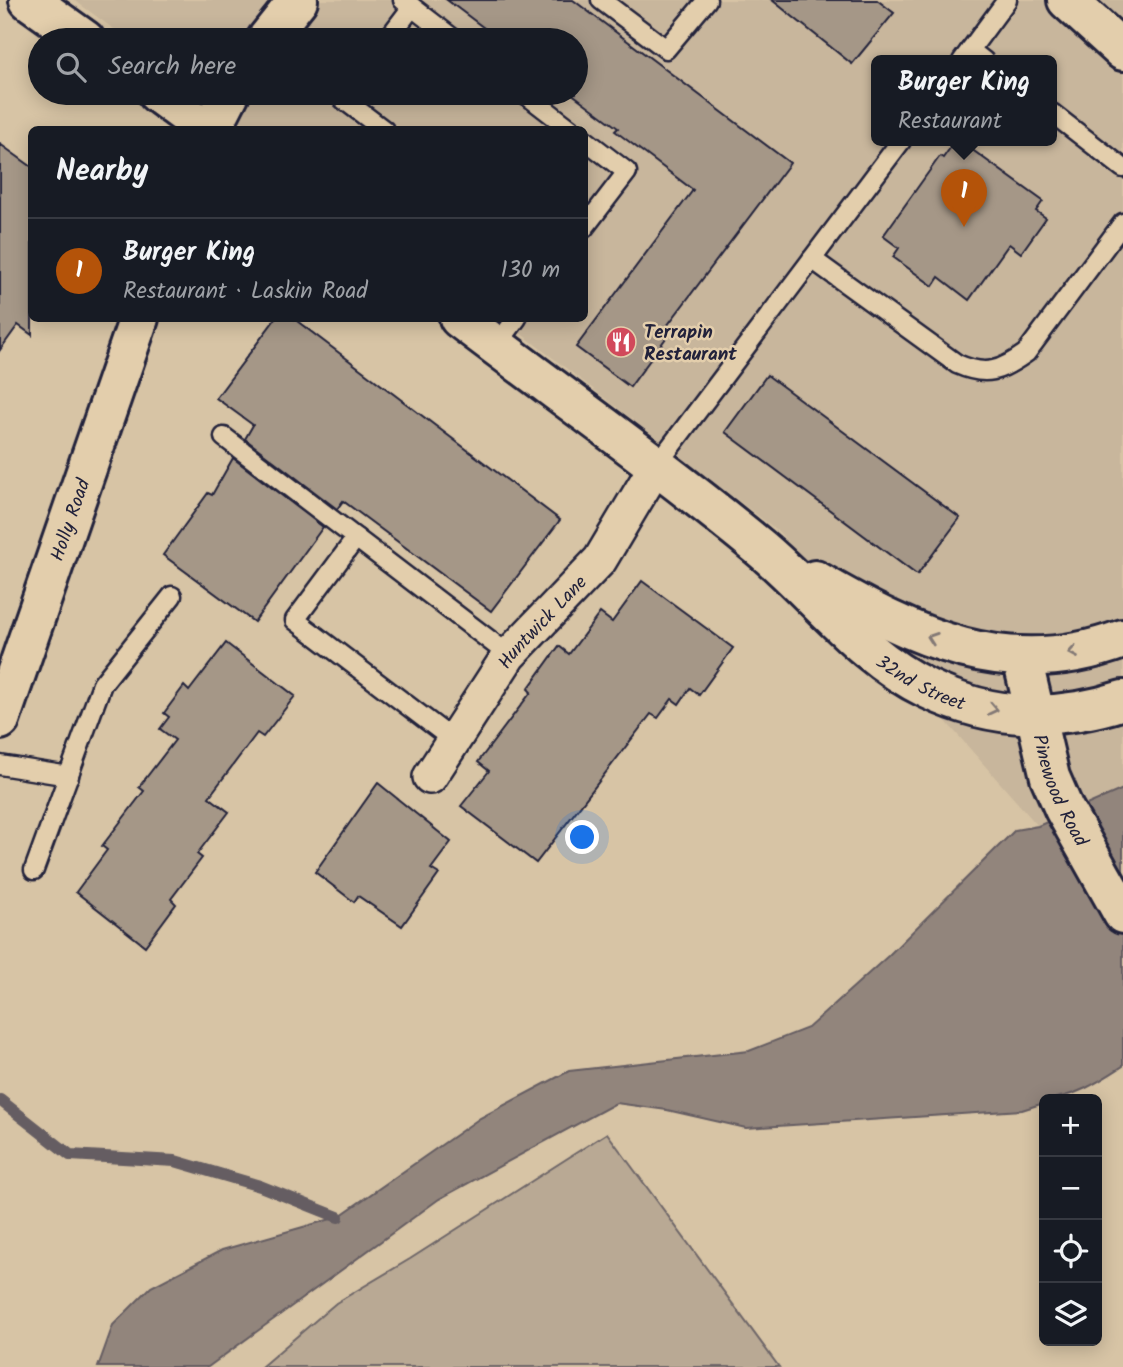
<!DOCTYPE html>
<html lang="en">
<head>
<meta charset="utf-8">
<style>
  :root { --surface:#171b24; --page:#20242c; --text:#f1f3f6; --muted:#9ea1a6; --line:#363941; --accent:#b45309 }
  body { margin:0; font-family:Kalam,sans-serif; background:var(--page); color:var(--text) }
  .controls { position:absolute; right:21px; bottom:21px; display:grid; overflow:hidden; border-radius:10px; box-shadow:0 4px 18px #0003 }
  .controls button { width:63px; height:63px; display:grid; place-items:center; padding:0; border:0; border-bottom:2px solid var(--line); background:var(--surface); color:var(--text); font:35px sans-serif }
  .you { position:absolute; left:583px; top:838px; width:24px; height:24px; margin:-18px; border:5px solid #fff; border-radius:50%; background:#1a73e8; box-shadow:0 0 0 10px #1a73e833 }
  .badge { display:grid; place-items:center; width:46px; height:46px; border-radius:50%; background:var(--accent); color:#fff; font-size:23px; font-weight:700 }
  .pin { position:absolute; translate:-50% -58px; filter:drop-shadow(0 2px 4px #0008) }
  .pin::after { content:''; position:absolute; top:37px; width:24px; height:21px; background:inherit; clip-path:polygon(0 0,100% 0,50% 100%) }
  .popup { position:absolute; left:871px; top:55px; width:186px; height:91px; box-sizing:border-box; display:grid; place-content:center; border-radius:10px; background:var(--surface); filter:drop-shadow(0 2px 5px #0005); font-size:23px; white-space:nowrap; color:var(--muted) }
  .popup b { font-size:26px; color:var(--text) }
  .popup::after { content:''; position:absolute; left:50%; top:100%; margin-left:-14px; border:14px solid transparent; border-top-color:var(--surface) }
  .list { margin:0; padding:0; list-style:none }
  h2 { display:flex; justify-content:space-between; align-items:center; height:91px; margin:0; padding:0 28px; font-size:30px }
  h2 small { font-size:23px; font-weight:400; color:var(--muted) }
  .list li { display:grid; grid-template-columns:46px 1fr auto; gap:21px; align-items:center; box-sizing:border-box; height:105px; padding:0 28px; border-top:2px solid var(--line) }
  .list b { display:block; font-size:26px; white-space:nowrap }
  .list p { margin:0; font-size:23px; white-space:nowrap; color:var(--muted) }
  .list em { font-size:23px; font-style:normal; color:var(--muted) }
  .icon { flex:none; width:38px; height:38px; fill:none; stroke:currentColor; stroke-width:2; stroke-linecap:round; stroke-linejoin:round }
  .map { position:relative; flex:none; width:1123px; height:1367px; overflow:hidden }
  .search { position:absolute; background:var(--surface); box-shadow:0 4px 18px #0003; left:28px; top:28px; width:560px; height:77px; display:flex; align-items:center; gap:18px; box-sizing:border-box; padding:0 24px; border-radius:38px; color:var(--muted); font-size:26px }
  .panel { position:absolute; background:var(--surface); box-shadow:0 4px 18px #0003; left:28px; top:126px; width:560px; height:196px; border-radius:10px }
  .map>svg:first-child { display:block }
</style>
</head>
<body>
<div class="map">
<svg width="1123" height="1367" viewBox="0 0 1123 1367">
  <rect width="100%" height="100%" fill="#d7c4a5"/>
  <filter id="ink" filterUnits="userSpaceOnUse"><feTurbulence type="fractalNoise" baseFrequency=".0143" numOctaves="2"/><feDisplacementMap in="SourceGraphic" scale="14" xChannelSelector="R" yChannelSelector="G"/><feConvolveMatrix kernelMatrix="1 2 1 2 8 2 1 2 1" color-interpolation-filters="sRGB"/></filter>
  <g filter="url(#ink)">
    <path fill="#c8b69c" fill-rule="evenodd" d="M74,0h1049v789l-85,37 -259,-294 -277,-213 82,-1v-188l-332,-1 -50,-36h374v-53h-447zM876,61h176v80h-176z"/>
    <polygon fill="#b9a994" stroke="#6e6668" stroke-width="2" points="607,1133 779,1367 261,1367 336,1303 410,1259"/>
    <path fill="#92857c" stroke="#655d62" stroke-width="2" d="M1123,789v277c-23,15 -50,33 -79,33v4l-22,7 -276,18 -79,-18 -51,-7 -177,96 -231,168h-110l15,-42 38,-38 71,-37 116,-33 142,-99 89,-47 180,-20 59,-23 80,-72 127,-126 23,-4z"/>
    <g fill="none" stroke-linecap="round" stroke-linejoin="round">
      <polyline stroke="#655d62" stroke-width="12" points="0,1100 70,1155 175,1161 260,1186 338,1217"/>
    </g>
    <g fill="#a59787" stroke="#22223b" stroke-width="2">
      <polygon points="447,0 573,0 790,163 661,334 666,338 630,387 576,347 693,190 615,131 618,128 571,93 576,93 576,40 500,40"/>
      <polygon points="772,0 877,0 894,13 852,64"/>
      <polygon points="955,141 960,141 1043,201 1036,211 1046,218 1021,253 1009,244 969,300 939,277 933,286 893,257 899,248 883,236 940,156 943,158"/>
      <polygon points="0,144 32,167 32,335 18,325 0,350"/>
      <polygon points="276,318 293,318 560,520 491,611 343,501 337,509 245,439 253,425 216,398"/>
      <polygon points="767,375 960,518 917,575 725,432"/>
      <polygon points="233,458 323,527 254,622 163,555 208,493 212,495"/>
      <polygon points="642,581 733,648 699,695 690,688 679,704 672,699 658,718 651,714 536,863 461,806 489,771 478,762 531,692 528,689 559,646 569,654 600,613 612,622"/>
      <polygon points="226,643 295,696 263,737 257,733 209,797 229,812 197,854 202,858 171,899 176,904 145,946 76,892 107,850 102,846 144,791 139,787 175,740 160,729 169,717 164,713 184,686 189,691"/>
      <polygon points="378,783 451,842 431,869 439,874 402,926 358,896 354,902 315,872"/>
    </g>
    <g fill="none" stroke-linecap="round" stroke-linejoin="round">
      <g stroke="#22223b" stroke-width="23">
        <g id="service">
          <polyline points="403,0 455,40"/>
          <polyline points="601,0 666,49 707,0"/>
          <polyline points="387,40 412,7"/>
          <polyline points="970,50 984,61"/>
          <polyline points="962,61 1007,0"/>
          <polyline points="348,93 343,99 384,130"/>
          <polyline points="524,93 572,130"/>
          <polyline points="1052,113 1123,168"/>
          <polyline points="584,139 627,172 584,228"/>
          <path d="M812,259l145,105c29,13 44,7 69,-11l97,-130"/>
          <polyline points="496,346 517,318"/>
          <polyline points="224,437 509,655"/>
          <polyline points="656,466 901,141"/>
          <polyline points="356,538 295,620 453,740"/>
          <polyline points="0,765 69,776"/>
          <polyline points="34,870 102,684 172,596"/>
        </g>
      </g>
      <g stroke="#22223b" stroke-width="38">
        <g id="minor">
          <path id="s1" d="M430,777l79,-122 91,-95 56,-94"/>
        </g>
      </g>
      <g stroke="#22223b" stroke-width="44">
        <g id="tertiary">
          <polyline points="29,0 85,40"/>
          <polyline points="266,40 298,0"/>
          <polyline points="157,93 207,130"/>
          <polyline points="211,130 230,93"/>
          <path id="s2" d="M459,318c100,76 202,148 299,228 57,47 101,110 170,143 64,31 128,33 195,11"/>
          <path d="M815,580c99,57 192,103 308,59"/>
          <path id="s3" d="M1022,658l28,119 14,32 59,105"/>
          <path id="s4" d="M0,720l139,-402"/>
        </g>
      </g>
      <g stroke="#22223b" stroke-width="44">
        <polyline id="primary" points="1067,0 1123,51"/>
      </g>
      <use href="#service" stroke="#e3ceac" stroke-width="18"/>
      <use href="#minor" stroke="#e3ceac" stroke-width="33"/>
      <use href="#tertiary" stroke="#e3ceac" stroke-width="38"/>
      <use href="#primary" stroke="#e3ceac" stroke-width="38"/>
    </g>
    <defs><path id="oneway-chevron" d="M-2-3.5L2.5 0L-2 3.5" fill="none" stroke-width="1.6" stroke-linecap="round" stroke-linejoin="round" transform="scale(1.75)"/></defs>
    <g stroke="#827874">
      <use href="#oneway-chevron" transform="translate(932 638) rotate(-161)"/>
      <use href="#oneway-chevron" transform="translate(1073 652) rotate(170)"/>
      <use href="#oneway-chevron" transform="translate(993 709) rotate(12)"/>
    </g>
  </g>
  <defs>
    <g id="restaurant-disc" transform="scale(1.575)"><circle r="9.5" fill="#d1495b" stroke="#e3ceac"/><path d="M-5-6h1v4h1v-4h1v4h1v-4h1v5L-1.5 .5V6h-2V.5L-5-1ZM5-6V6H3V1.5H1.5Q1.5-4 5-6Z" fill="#fff"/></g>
  </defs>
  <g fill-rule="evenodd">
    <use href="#restaurant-disc" x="621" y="342"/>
  </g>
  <g text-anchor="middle" stroke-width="5" stroke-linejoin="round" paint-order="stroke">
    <g font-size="19" font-weight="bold" fill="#22223b" stroke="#e3ceac" text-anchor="start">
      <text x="644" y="338">Terrapin<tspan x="644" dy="22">Restaurant</tspan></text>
    </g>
    <g font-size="19" fill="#22223b" stroke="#e3ceac">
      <text dy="7" stroke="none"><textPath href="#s4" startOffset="212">Holly Road</textPath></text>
      <text dy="7" stroke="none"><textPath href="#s1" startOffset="192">Huntwick Lane</textPath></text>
      <text dy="7" stroke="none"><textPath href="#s2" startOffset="590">32nd Street</textPath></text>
      <text dy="7" stroke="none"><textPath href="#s3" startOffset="138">Pinewood Road</textPath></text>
    </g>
  </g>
</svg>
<div class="controls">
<button>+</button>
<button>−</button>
<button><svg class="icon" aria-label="locate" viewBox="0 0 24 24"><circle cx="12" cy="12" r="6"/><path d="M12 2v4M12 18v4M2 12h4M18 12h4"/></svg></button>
<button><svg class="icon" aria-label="layers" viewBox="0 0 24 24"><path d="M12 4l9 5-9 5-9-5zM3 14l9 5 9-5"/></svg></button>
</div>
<div class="you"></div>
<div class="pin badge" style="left:964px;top:227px">1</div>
<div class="popup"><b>Burger King</b>Restaurant</div>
<div class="search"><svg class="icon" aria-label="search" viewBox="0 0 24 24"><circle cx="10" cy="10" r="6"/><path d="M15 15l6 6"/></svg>Search here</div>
<section class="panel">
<h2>Nearby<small></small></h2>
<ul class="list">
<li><span class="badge">1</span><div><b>Burger King</b><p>Restaurant · Laskin Road</p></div><em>130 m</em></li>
</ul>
</section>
</div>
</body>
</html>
